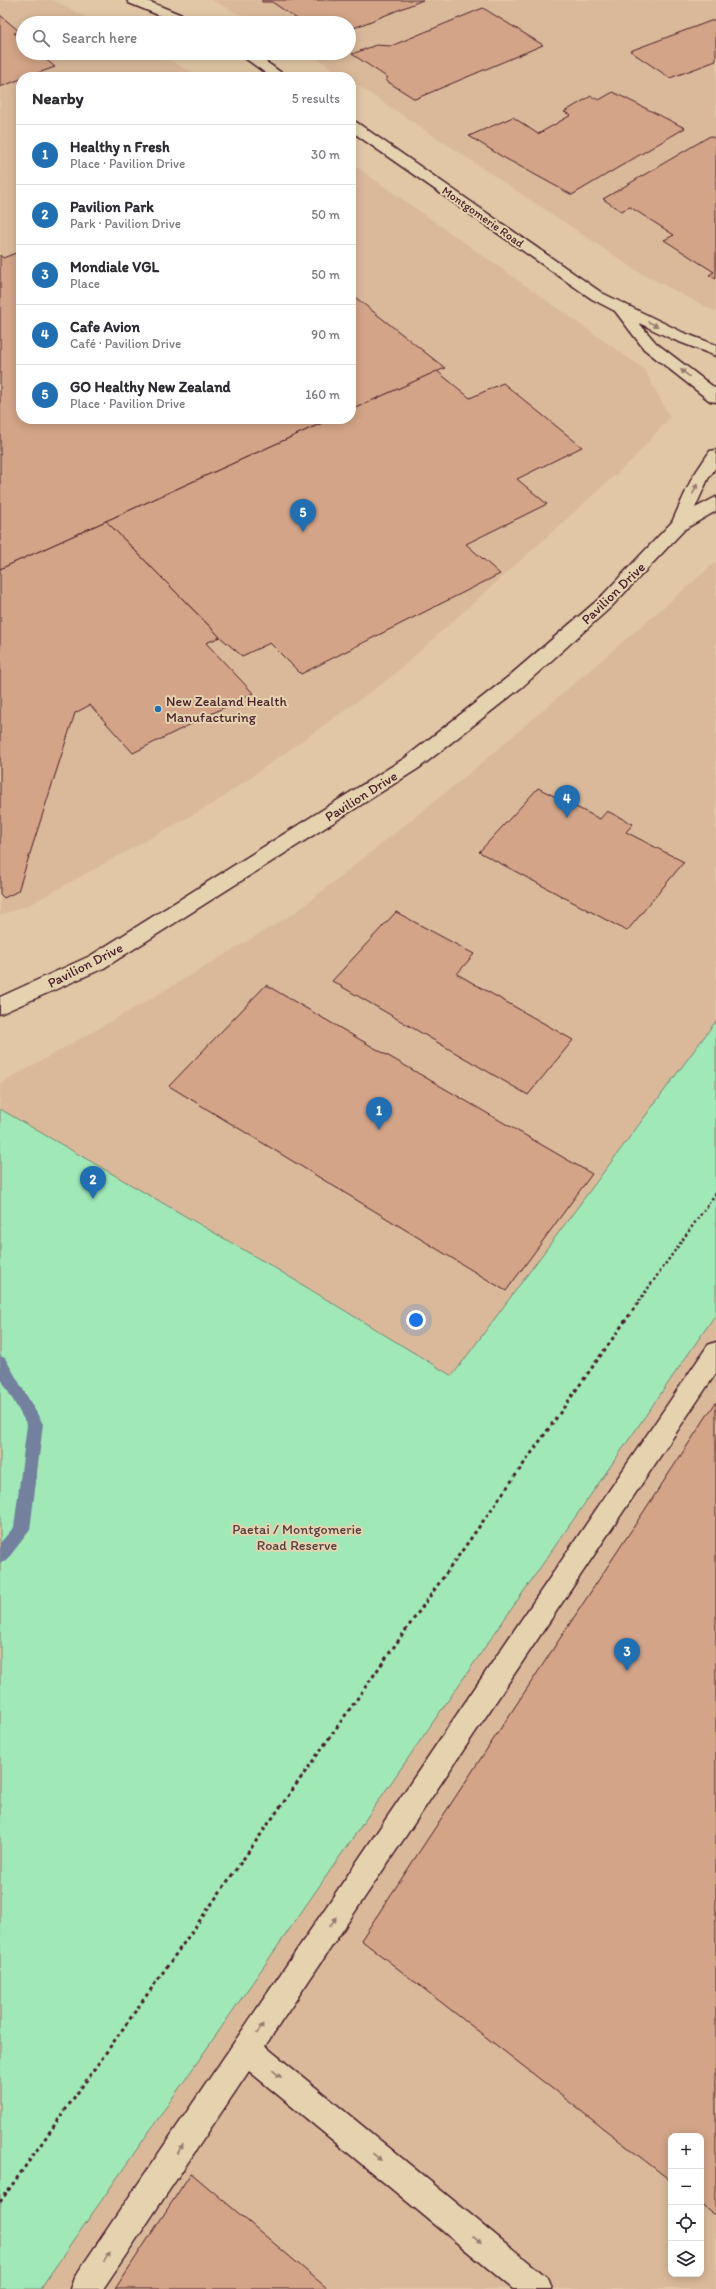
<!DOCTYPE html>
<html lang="en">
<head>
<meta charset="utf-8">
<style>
  :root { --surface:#fff; --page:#f7f7f7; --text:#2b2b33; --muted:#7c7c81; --line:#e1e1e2; --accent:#1f6fb2 }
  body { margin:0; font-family:Itim,sans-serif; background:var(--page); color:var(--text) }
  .controls { position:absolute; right:12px; bottom:12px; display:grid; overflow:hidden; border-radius:8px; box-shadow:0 2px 10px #0003 }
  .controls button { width:36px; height:36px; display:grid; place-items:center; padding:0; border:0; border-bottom:1px solid var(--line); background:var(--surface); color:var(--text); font:20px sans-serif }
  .you { position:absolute; left:416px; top:1320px; width:14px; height:14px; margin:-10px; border:3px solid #fff; border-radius:50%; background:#1a73e8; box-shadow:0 0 0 6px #1a73e833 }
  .badge { display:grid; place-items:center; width:26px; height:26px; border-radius:50%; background:var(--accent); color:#fff; font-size:13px; font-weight:700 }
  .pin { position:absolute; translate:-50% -33px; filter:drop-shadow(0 1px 2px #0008) }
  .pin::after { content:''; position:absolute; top:21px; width:14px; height:12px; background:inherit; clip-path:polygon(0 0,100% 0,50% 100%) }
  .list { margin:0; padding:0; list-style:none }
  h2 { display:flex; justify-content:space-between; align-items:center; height:52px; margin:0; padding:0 16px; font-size:17px }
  h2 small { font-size:13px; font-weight:400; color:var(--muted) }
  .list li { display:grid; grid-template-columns:26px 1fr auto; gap:12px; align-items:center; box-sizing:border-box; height:60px; padding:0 16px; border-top:1px solid var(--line) }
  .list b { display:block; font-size:15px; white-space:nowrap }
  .list p { margin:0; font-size:13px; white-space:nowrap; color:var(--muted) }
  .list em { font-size:13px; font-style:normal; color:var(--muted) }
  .icon { flex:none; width:22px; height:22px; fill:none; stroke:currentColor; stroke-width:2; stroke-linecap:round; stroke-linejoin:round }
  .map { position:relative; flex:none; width:716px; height:2289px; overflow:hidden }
  .search { position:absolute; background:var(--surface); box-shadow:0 2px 10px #0003; left:16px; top:16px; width:340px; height:44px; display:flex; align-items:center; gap:10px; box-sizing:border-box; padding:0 14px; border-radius:22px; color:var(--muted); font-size:15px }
  .panel { position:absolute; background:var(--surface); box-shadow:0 2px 10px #0003; left:16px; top:72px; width:340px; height:352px; border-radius:16px }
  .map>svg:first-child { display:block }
</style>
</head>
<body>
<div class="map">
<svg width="716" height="2289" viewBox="0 0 716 2289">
  <rect width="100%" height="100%" fill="#e1c7a5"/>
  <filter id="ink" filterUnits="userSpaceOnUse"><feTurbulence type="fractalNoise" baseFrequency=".025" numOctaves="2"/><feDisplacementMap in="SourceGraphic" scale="8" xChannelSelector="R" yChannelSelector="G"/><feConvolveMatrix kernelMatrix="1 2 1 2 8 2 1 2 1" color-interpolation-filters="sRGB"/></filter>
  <g filter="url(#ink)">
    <g fill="#dab99a" fill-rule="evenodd">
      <polygon points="0,0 53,0 97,23 23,23 23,53 155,53 201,77 21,77 21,419 351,419 351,163 644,369 670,417 633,459 390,678 216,802 29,905 0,915"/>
      <polygon points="211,0 716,0 716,312 639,272 351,81 351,77 345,77 309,53 349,53 349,23 258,23"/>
      <polygon points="716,562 716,1022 452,1376 270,1265 0,1109 0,1084 147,1001 296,912 465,777"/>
      <path d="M716,1314v975h-676zM671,2136h30v138h-30z"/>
    </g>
    <polygon fill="#a0e9b7" stroke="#758471" points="716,1021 716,1314 40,2289 0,2289 0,1109 270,1265 452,1376"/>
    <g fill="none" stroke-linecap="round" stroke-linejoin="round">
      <polygon fill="#73819e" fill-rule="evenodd" points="0,1356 5,1358 43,1424 30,1530 6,1561 0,1563 0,1543 14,1527 27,1425 0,1377"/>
    </g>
    <g fill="#d3a487" stroke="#4a1f2b">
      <polygon points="262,0 423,0 349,30 349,23 303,23 272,2 262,2"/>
      <polygon points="483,8 543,45 415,99 385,80 388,78 352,54 376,45 391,46"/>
      <polygon points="0,15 20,32 14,33 23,41 23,53 38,53 55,67 27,77 21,77 21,79 0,87"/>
      <polygon points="716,19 716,61 670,78 630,51"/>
      <polygon points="613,92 685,128 572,195 501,156 469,136 513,117 538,134 571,115 564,112 591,96 599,100"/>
      <polygon points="710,136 716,139 716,279 709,275 714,272 664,240 674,235 630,207 621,211 603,199"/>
      <polygon points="21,251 21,419 331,419 0,569 0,255 3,258"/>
      <polygon points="351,294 445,368 351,410"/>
      <polygon points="437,371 470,398 503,383 582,447 517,479 547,504 466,544 500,574 301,674 270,643 242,656 220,637 106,521 331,419 351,419 351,410"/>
      <polygon points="106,521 220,637 206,643 253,693 133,753 90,705 75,713 18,891 4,898 0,894 0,569"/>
      <polygon points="538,788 600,819 607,811 633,824 626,832 684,862 627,931 479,852"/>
      <polygon points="396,912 474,954 457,974 573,1040 528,1095 332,981"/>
      <polygon points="266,985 592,1174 506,1291 169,1086"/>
      <polygon points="716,1402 716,2216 701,2204 701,2136 671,2136 671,2181 361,1940"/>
      <polygon points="191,2173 328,2289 115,2289"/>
    </g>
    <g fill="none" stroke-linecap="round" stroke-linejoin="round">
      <g stroke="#4a1f2b" stroke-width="3">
        <polygon id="service" points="716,1342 716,1373 265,2046 548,2278 552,2289 513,2289 249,2071 103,2289 70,2289 74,2278 708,1345"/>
      </g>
      <g stroke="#4a1f2b" stroke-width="3">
        <polygon id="minor" points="716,450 716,467 708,479 695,508 716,497 716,511 685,529 611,607 522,687 419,768 104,968 0,1014 0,997 90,956 405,758 508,677 599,599 672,522 692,478 710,451"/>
      </g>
      <g stroke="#4a1f2b" stroke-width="3">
        <g id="tertiary">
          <polygon points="127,0 145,0 194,20 196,23 178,23 129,3"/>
          <polygon points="238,53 254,53 287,77 271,77"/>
          <polygon points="351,121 356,122 602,293 684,333 716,345 716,356 672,339 639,323 656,343 716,389 716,402 710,401 644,349 615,311 592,299 351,131"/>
        </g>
      </g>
      <polyline stroke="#4a1f2b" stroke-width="2.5" stroke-dasharray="2.5 2.5" stroke-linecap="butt" points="639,1301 716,1193"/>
      <polyline stroke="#4a1f2b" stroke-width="3" stroke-dasharray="3.5 3.5" stroke-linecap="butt" points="0,2202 640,1300"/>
      <use href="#service" fill="#e5d3b0" fill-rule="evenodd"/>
      <use href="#minor" fill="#e5d3b0" fill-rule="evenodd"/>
      <use href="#tertiary" fill="#e5d3b0" fill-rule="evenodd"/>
    </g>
    <defs><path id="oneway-solid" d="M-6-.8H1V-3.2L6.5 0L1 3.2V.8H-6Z"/></defs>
    <g fill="#98796e">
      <use href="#oneway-solid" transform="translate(653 324) rotate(25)"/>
      <use href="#oneway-solid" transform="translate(685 373) rotate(-143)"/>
      <use href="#oneway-solid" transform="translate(695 489) rotate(-67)"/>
      <use href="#oneway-solid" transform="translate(333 1922) rotate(-56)"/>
      <use href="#oneway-solid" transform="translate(260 2029) rotate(-56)"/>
      <use href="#oneway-solid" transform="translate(277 2074) rotate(39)"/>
      <use href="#oneway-solid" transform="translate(180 2149) rotate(-56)"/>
      <use href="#oneway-solid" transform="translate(377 2157) rotate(39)"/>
      <use href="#oneway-solid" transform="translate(477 2240) rotate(39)"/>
      <use href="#oneway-solid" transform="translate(107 2257) rotate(-56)"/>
    </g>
  </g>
  <circle fill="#1f6fb2" stroke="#e5d3b0" stroke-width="1.5" cx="158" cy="709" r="4"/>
  <g text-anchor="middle" stroke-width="4" stroke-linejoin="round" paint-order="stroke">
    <g font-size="12" fill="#4a1f2b" stroke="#e5d3b0">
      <text transform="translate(483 217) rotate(35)" y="4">Montgomerie Road</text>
    </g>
    <g font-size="14" fill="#4a1f2b" stroke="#e5d3b0">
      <text transform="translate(613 593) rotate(-44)" y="5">Pavilion Drive</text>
      <text transform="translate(361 796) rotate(-32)" y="5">Pavilion Drive</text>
      <text transform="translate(85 965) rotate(-27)" y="5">Pavilion Drive</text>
    </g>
    <g font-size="14" fill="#4a1f2b" stroke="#e5d3b0" text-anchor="start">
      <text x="166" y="706">New Zealand Health<tspan x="166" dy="16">Manufacturing</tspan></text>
    </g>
    <g font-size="14" fill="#573d40" stroke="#e5d3b0">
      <text x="297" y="1534">Paetai / Montgomerie<tspan x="297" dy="16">Road Reserve</tspan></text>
    </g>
  </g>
</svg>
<div class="controls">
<button>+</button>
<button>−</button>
<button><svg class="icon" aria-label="locate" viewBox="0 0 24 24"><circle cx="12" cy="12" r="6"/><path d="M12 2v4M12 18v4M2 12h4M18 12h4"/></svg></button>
<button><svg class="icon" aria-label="layers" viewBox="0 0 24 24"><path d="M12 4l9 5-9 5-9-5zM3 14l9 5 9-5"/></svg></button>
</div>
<div class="you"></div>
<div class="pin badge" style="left:379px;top:1130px">1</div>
<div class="pin badge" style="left:93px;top:1199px">2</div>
<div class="pin badge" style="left:627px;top:1671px">3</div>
<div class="pin badge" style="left:567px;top:818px">4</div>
<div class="pin badge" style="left:303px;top:532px">5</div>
<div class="search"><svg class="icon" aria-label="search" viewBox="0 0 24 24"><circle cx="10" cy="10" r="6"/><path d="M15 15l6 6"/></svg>Search here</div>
<section class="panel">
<h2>Nearby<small>5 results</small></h2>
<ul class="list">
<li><span class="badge">1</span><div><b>Healthy n Fresh</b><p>Place · Pavilion Drive</p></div><em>30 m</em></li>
<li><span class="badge">2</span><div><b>Pavilion Park</b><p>Park · Pavilion Drive</p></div><em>50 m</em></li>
<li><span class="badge">3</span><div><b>Mondiale VGL</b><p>Place</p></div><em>50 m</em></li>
<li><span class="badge">4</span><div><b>Cafe Avion</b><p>Café · Pavilion Drive</p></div><em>90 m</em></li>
<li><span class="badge">5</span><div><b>GO Healthy New Zealand</b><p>Place · Pavilion Drive</p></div><em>160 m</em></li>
</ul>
</section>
</div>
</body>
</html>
